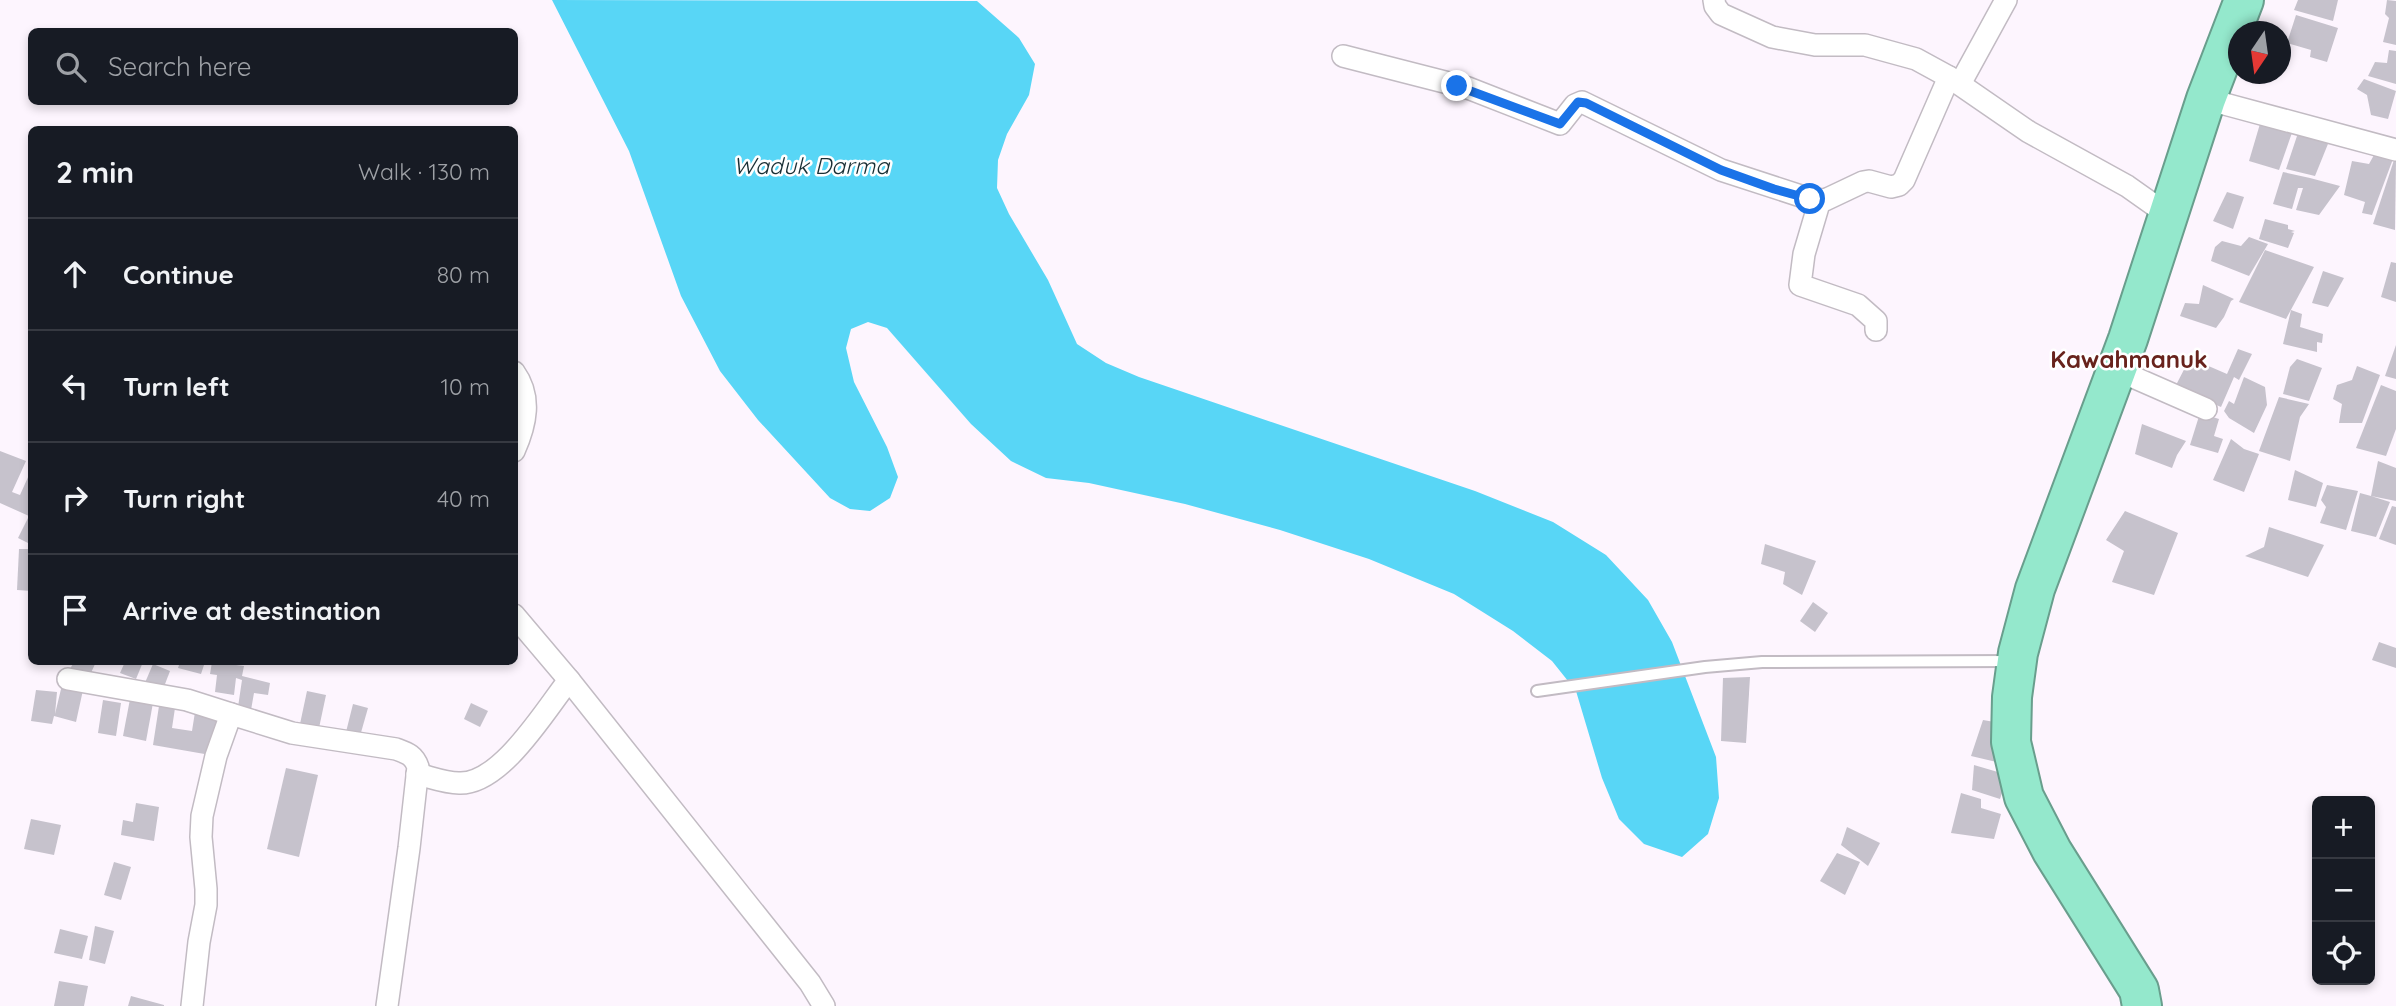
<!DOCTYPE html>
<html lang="en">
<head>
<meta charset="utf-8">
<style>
  :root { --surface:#171b24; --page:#242831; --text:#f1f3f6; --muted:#9ea1a6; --line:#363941 }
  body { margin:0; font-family:Quicksand,sans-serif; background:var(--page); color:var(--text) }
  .controls { position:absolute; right:21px; bottom:21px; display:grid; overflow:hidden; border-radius:10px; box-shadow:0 4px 10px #0003 }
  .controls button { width:63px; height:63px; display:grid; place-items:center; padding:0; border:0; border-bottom:2px solid var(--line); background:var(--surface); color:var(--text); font:35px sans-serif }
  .compass { position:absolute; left:2228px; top:21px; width:63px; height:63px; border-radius:50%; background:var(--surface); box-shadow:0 4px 10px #0003; rotate:193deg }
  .stop { position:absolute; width:21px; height:21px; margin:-16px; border:5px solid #1a73e8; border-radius:50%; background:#fff }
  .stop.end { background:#1a73e8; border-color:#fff; box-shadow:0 2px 7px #0008 }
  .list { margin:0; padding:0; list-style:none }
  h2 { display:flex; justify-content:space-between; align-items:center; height:91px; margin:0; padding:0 28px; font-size:30px }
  h2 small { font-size:23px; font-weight:400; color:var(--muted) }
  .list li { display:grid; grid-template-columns:46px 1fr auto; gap:21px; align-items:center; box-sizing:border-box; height:112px; padding:0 28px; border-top:2px solid var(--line) }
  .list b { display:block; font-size:26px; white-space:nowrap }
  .list em { font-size:23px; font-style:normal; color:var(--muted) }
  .icon { flex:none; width:38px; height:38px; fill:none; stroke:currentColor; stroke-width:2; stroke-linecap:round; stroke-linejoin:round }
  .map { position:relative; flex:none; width:2396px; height:1006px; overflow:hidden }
  .search { position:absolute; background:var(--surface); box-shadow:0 4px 10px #0003; left:28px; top:28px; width:490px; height:77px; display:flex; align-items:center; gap:18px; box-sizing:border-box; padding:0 24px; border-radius:10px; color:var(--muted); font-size:26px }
  .panel { position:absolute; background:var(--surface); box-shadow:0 4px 10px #0003; left:28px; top:126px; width:490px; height:539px; border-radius:10px }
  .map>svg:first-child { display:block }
</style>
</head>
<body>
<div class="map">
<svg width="2396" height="1006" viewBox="0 0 2396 1006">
  <rect width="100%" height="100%" fill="#fdf5fe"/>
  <polygon fill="#58d6f6" points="552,0 977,1 1019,38 1035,64 1029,95 1007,134 998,160 997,188 1009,214 1048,280 1077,344 1106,363 1139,377 1475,491 1553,522 1606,555 1648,600 1672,642 1716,757 1719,798 1708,834 1682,857 1644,844 1619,819 1602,778 1576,691 1552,661 1513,631 1454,594 1369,559 1280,530 1185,504 1089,483 1046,478 1011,461 971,424 887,328 868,322 851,329 846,348 854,382 887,447 898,477 890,498 870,511 850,509 830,498 758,420 720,371 681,296 629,151"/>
  <g fill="#c6c2cc">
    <polygon points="2298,0 2338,0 2333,21 2294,10"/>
    <polygon points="2387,0 2396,1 2396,45 2383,42 2389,18 2385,14"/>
    <polygon points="2296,15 2338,28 2327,62 2310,57 2311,50 2287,43"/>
    <polygon points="2389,50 2396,51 2396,84 2368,76 2375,62 2387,63"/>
    <polygon points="2364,79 2396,91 2388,119 2371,115 2367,95 2357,89"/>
    <polygon points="2262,117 2295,124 2279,170 2249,161"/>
    <polygon points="2300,127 2332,134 2315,176 2286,169"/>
    <polygon points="2374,155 2393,159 2372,215 2362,213 2365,202 2344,195 2352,161 2369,164"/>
    <polygon points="2394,160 2396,160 2395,230 2373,224"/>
    <polygon points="2283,172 2310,178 2340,186 2319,215 2296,210 2303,188 2298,188 2292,209 2273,204"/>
    <polygon points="2227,192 2244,197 2233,229 2213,221"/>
    <polygon points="2265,219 2288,225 2288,229 2295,231 2291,232 2294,233 2288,248 2259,239"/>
    <polygon points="2249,237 2268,244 2249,276 2211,261 2215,247 2222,241 2241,246"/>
    <polygon points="2265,250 2314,267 2286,319 2239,302"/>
    <polygon points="2391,262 2396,263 2396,302 2381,297"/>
    <polygon points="2323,271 2344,278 2328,307 2312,303"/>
    <polygon points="2203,285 2234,299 2231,301 2224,317 2216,328 2180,316 2185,303 2199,304"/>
    <polygon points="2291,310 2302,314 2300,327 2323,334 2322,343 2317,342 2317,352 2283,344"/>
    <polygon points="2396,345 2396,379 2385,376"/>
    <polygon points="2238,349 2252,354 2239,380 2234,377 2221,407 2175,387 2190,358 2227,374"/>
    <polygon points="2297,359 2322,368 2309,401 2283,394 2290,367"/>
    <polygon points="2357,366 2380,375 2362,423 2339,423 2342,404 2333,399 2337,385 2352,380"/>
    <polygon points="2244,377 2265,387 2267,405 2254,433 2229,418 2224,411 2229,401 2234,404"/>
    <polygon points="2381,385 2396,391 2396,429 2386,456 2356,448"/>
    <polygon points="2279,397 2309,404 2300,417 2290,461 2259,451"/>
    <polygon points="2200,413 2219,419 2214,436 2223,439 2218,453 2190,445"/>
    <polygon points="2142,424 2186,441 2177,455 2172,468 2135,454"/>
    <polygon points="2231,439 2244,449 2259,454 2244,492 2213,480"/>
    <polygon points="0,451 26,461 12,492 20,495 29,475 32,476 32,511 29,516 0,503"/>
    <polygon points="2378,461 2396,468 2396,501 2371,496 2390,502 2376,537 2351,531 2360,493 2371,496"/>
    <polygon points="2295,470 2323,483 2316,507 2288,500"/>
    <polygon points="2327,485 2358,491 2346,530 2320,523 2326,507 2321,500"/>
    <polygon points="2392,506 2396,507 2396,545 2379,539"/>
    <polygon points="2125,511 2178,533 2154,595 2112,582 2124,551 2106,540"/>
    <polygon points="29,516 32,517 32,545 18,538"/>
    <polygon points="2269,527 2324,545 2308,577 2245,556 2264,547"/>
    <polygon points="1765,544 1816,561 1802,595 1783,584 1785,572 1761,564"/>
    <polygon points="19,549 32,549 32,591 17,590"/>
    <polygon points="1813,602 1828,613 1815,632 1800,621"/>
    <polygon points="2379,642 2396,648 2396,668 2372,660"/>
    <polygon points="74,662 96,662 89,677 70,669"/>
    <polygon points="125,662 143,662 136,679 120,673"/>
    <polygon points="180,662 205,662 201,674 178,668"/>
    <polygon points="212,662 244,666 242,676 270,683 268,695 254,693 251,710 238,707 242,680 236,678 234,695 215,692 217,675 210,674"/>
    <polygon points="153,664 170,671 162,692 144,685"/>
    <polygon points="1750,677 1746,743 1721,741 1723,678"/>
    <polygon points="62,685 83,690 76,722 54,716 52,724 31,721 36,690 57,692 55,714"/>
    <polygon points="307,691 326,695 319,728 300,724"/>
    <polygon points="130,699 153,703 146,741 123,736"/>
    <polygon points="103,700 121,703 116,736 98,733"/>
    <polygon points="471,703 488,711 480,727 464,719"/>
    <polygon points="353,704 368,708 360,736 346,732"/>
    <polygon points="159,706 175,708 172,728 192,731 195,712 222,716 216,756 153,745"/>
    <polygon points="1983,720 2006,724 2005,764 1971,756"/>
    <polygon points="1974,765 2008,775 2000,799 1972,790"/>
    <polygon points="286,768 318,775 299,857 267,849"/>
    <polygon points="1961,793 1981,799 1981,808 2001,814 1994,839 1951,833"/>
    <polygon points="136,803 159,807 154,841 121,835 123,820 133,822"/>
    <polygon points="31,819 61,825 54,855 24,849"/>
    <polygon points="1847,827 1880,843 1868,866 1841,845"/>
    <polygon points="1837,853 1860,862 1845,895 1820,881"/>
    <polygon points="114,862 131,867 121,900 104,895"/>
    <polygon points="95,926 114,931 105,964 89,960"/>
    <polygon points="60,929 88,936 82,959 54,953"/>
    <polygon points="59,981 88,986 84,1006 54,1006"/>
    <polygon points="131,996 164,1005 164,1006 128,1006"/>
  </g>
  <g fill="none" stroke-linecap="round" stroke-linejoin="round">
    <g stroke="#c2bbc3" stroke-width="14">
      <polyline id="lane" points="1537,691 1705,667 1762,662 2011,661"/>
    </g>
    <g stroke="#c2bbc3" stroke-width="24">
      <g id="street">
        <polyline points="1714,0 1715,6 1721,14 1772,37 1815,45 1865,45 1916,59 1949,77 2029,132 2127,186 2168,215"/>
        <polyline points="1343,56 1468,88 1560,124 1575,105 1582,102 1721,170 1810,199 1825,200 1863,182 1869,181 1891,187 1899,185 1904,180 1949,77"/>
        <polyline points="1960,84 2006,0"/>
        <polyline points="2206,99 2396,150"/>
        <polyline points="1820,200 1804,254 1800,285 1858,305 1876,321 1876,330"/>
        <polyline points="2117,370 2206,409"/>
        <path d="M514,372c18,25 12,52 0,79"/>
        <polyline points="514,615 569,680 810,983 824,1006"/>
        <polyline points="68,679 187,700 231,714"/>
        <path d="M417,774c13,3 28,9 42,9 42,2 87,-74 110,-103"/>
        <path d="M192,1006l7,-64 7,-37v-16l-5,-52 1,-21 14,-60 15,-42 61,19 104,16c11,4 18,6 22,18l-9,81 -22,158"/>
      </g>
    </g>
    <g stroke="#699e8d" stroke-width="42">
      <polyline id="highway" points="2142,1006 2139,990 2052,851 2024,797 2011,742 2012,697 2018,653 2035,589 2128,339 2206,99 2244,0"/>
    </g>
    <use href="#lane" stroke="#fff" stroke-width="10"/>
    <use href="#street" stroke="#fff" stroke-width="21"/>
    <use href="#highway" stroke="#94e8cc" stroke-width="38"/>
  </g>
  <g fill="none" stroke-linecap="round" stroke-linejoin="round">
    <polyline stroke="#1a73e8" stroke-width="9" points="1457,86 1560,124 1578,102 1586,103 1721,170 1774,189 1810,199"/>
  </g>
  <g text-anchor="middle" stroke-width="5" stroke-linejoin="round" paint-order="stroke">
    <g font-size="23" font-style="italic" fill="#182e34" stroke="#fff">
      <text x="811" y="174">Waduk Darma</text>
    </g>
    <g font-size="24" font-weight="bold" fill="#68231c" stroke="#fff">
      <text x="2129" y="368">Kawahmanuk</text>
    </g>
  </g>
</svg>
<div class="controls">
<button>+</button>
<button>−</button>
<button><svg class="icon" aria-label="locate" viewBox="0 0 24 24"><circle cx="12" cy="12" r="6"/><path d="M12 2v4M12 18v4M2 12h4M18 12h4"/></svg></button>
</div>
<svg class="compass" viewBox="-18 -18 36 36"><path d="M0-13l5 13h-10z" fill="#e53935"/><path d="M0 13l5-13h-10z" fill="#9ea1a6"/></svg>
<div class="stop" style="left:1810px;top:199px"></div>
<div class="stop end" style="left:1457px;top:86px"></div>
<div class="search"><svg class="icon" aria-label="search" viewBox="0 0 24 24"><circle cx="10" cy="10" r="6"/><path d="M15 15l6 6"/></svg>Search here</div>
<section class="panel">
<h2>2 min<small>Walk · 130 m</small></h2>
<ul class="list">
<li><svg class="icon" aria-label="ahead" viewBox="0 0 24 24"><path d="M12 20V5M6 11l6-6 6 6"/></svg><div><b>Continue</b></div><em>80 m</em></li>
<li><svg class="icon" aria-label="left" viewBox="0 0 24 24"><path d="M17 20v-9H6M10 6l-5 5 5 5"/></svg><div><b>Turn left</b></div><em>10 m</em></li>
<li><svg class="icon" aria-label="right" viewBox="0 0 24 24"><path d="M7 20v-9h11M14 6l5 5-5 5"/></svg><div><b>Turn right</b></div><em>40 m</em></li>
<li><svg class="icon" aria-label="arrive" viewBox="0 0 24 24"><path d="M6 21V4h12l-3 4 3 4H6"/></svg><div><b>Arrive at destination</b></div></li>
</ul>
</section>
</div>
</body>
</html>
